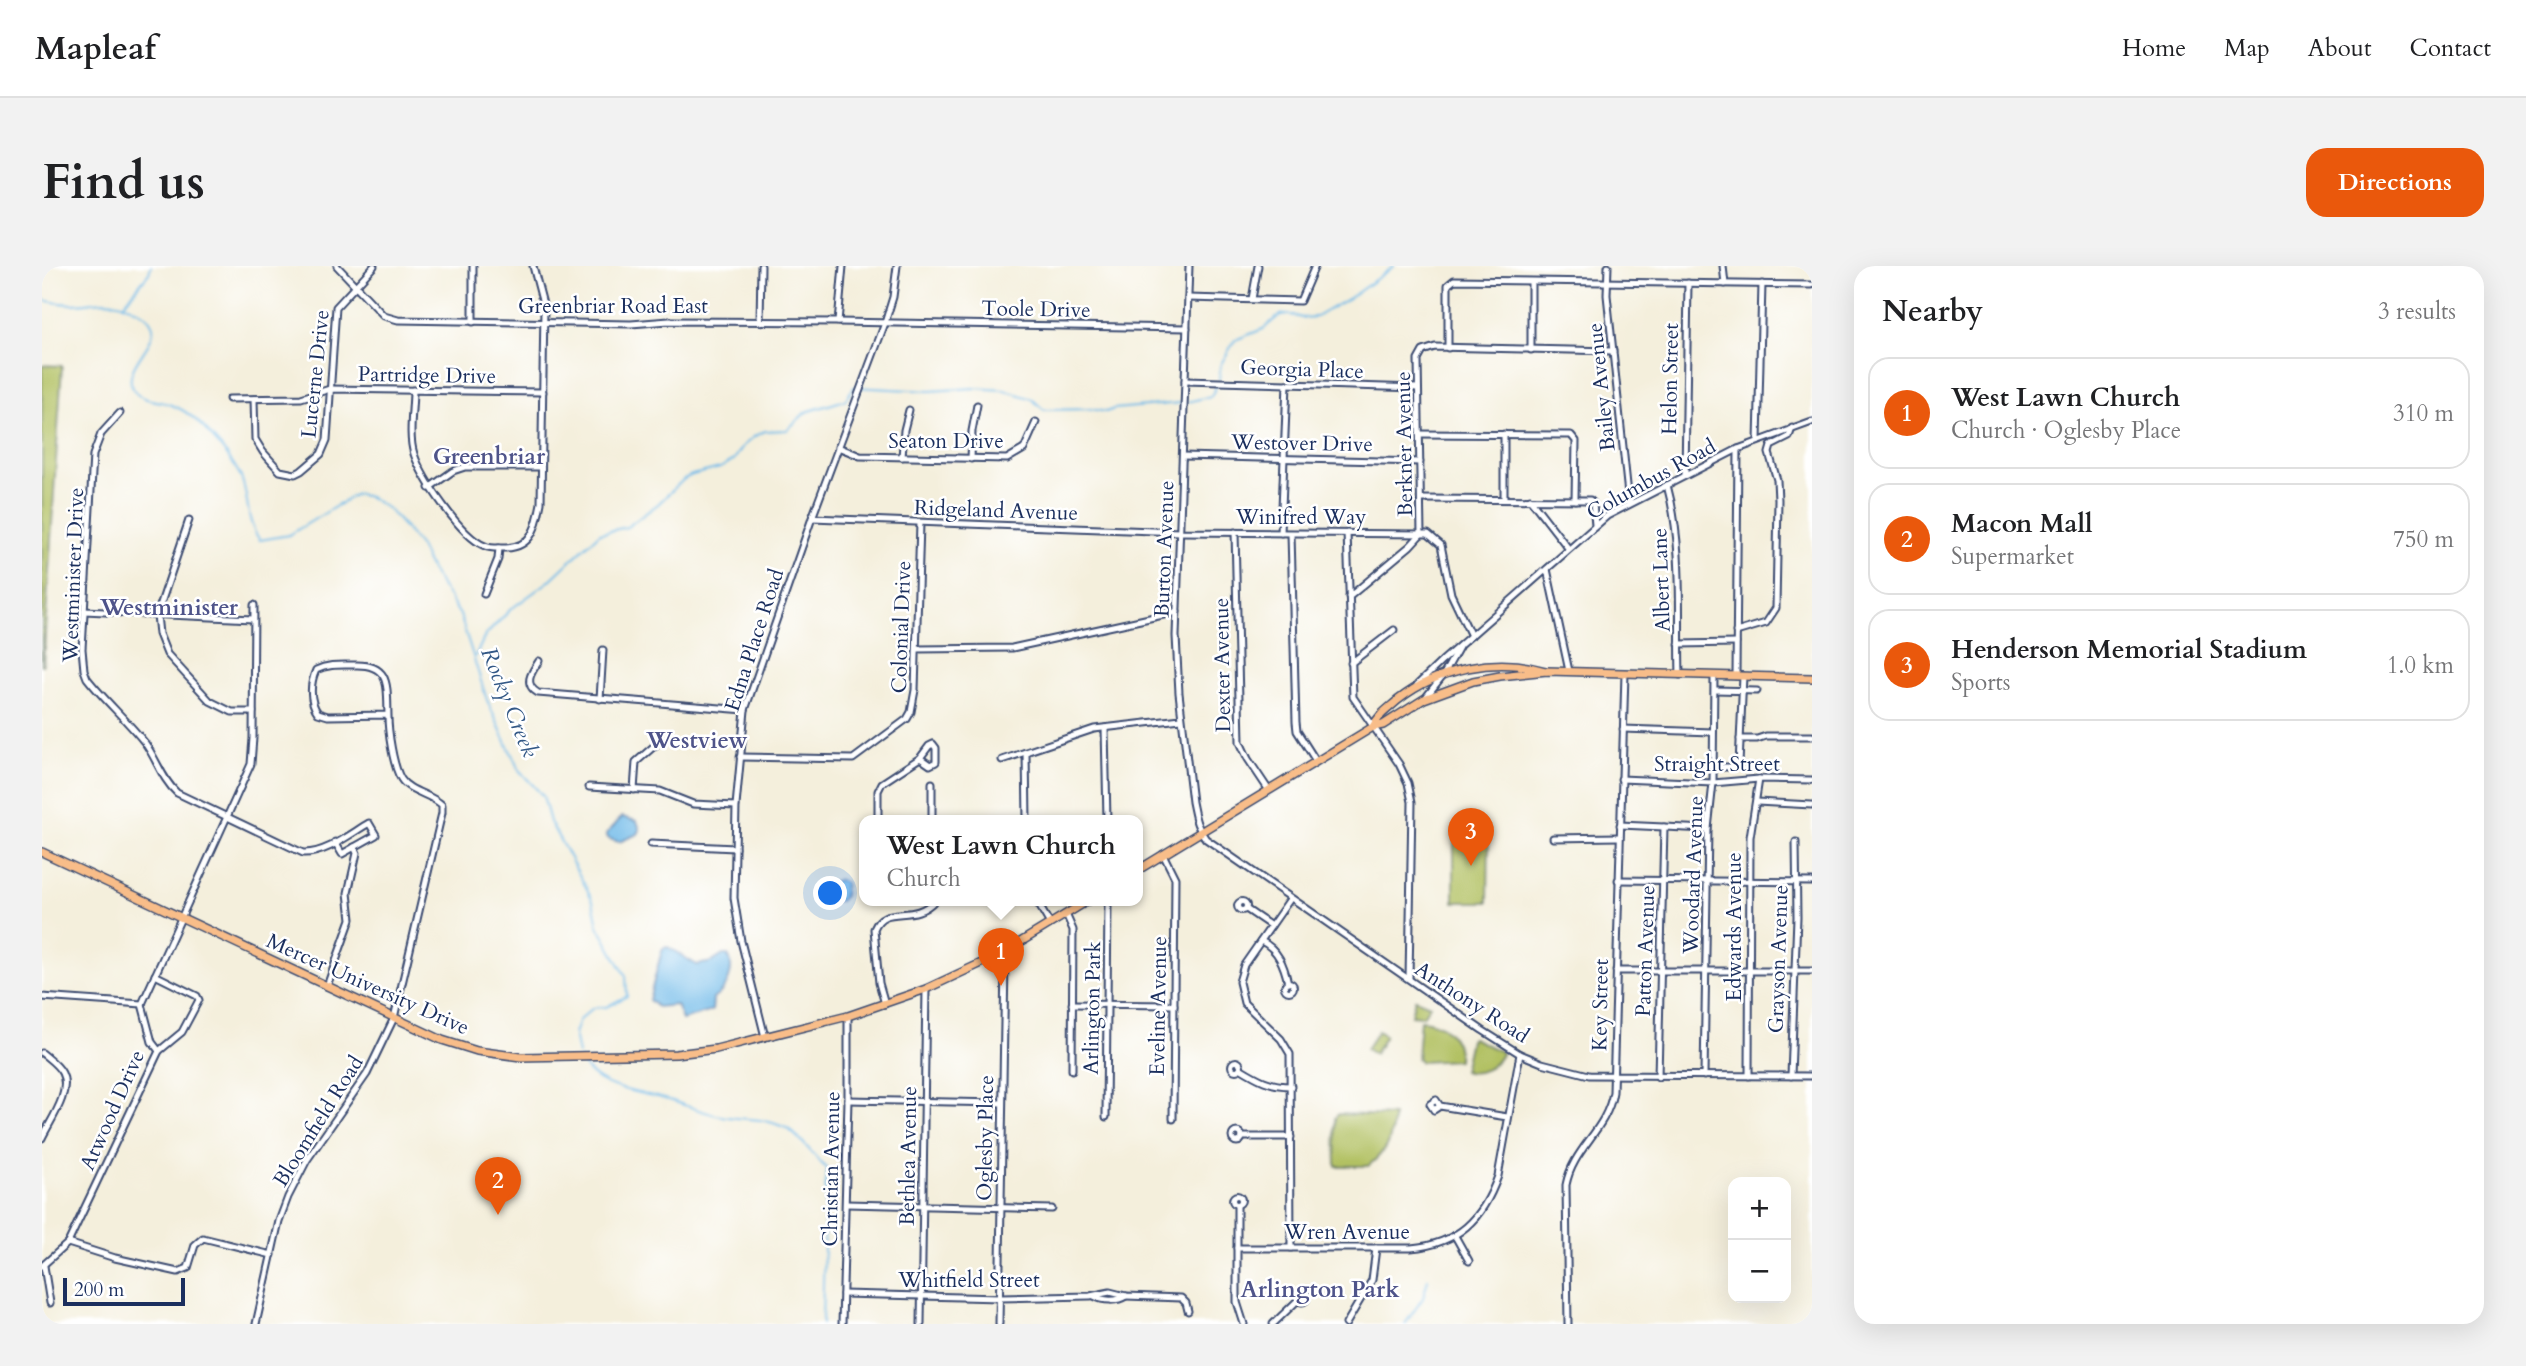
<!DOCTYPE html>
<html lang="en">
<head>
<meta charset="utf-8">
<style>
  :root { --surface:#fff; --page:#f2f2f2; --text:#202124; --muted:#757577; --line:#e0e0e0; --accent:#ea580c }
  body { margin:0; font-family:Cardo,serif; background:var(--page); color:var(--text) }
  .controls { position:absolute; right:21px; bottom:21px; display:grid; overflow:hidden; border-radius:14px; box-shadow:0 7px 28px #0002 }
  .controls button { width:63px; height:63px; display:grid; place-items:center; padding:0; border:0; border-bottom:2px solid var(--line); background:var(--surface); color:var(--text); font:35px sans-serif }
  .scale { position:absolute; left:21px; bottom:18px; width:122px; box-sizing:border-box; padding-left:7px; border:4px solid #1b2f5e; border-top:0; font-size:19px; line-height:24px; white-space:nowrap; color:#1b2f5e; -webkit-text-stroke:5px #fff; paint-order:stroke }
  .you { position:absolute; left:789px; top:628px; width:24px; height:24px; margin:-18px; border:5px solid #fff; border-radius:50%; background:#1a73e8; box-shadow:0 0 0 10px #1a73e833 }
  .badge { display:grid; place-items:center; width:46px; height:46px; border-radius:50%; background:var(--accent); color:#fff; font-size:23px; font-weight:700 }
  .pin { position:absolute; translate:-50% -58px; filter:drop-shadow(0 2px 4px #0008) }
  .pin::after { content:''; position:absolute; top:37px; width:24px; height:21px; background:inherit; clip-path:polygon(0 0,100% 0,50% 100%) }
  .popup { position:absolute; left:817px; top:549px; width:284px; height:91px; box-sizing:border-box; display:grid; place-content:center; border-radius:14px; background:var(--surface); filter:drop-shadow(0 2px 5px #0005); font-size:23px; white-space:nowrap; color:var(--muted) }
  .popup b { font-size:26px; color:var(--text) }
  .popup::after { content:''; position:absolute; left:50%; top:100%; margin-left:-14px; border:14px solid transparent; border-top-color:var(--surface) }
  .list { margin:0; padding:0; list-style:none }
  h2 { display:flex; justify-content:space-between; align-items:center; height:91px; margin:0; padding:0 28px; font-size:30px }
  h2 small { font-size:23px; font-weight:400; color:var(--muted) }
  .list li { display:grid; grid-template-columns:46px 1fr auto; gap:21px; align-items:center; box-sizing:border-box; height:112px; margin:0 14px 14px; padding:0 14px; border:2px solid var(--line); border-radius:21px }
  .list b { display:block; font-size:26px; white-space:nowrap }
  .list p { margin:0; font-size:23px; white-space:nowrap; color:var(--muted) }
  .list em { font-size:23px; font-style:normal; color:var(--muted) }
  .map { position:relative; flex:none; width:1770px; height:1058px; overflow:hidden; border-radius:21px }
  header { display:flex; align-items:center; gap:42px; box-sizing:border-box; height:98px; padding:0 35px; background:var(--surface); border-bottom:2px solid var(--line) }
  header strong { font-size:33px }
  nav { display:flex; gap:38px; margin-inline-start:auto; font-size:24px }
  .intro { display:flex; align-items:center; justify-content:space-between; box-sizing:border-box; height:168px; padding:0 42px }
  h1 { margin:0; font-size:49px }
  .button { padding:18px 32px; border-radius:21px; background:var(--accent); color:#fff; font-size:24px; font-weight:700 }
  main { display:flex; gap:42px; padding:0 42px }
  aside { flex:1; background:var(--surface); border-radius:21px; box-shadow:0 7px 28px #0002 }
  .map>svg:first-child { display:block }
</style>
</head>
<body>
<header>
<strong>Mapleaf</strong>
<nav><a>Home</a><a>Map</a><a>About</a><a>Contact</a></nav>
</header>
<div class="intro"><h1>Find us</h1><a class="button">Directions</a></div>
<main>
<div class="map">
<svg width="1770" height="1058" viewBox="0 0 1770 1058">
  <rect width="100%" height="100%" fill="#fff"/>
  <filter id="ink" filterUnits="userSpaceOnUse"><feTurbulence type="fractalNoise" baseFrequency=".0143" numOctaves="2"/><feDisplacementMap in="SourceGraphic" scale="14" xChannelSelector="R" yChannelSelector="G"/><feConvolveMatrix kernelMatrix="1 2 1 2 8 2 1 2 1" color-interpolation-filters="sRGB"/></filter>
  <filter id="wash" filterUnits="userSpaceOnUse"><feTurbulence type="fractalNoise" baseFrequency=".00686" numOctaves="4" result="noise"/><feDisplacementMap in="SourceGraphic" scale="28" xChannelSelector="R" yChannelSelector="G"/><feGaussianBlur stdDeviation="1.57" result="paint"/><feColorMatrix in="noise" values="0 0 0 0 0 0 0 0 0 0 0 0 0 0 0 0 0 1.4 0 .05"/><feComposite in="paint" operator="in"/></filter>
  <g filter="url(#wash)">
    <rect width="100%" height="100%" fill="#f4efdc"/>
    <g fill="#b2c164" stroke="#667861" stroke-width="2">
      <polygon points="0,99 20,100 1,399 0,399"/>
      <polygon points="1412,563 1447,563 1446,636 1412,636"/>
      <polygon points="1373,733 1388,739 1381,750 1369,749"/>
      <path d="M1378,754c23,1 40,17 38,40l-37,2 -4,-4z"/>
      <polygon points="1336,765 1343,770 1332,788 1324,783"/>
      <path d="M1430,772l30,14c-7,16 -23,24 -39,19l7,-31z"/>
      <path d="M1296,848l55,2c0,22 -7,36 -25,50h-32l-1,-48z"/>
    </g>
    <g fill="#6fbae8" stroke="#4574a3" stroke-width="2">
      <polygon points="580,551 595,555 598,564 596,568 577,576 567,573 564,569 566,566"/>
      <path d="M798,614l5,3 -1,14 -4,4h-12l-5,-5c3,-10 6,-15 17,-16z"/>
      <path d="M626,681l29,18 15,-3 11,-7h5c8,16 -1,34 -15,44l-1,12 -30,9 -6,-15 -19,2 -8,-7 12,-46 2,-6z"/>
    </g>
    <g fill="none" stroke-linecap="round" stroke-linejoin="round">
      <g stroke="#6fbae8" stroke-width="2">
        <path d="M0,34c10,2 21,4 32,4 10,0 21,-3 32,-3 13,1 41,9 46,23 9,20 -35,45 -17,68 8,10 27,8 39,14 15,6 27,18 37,30 10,11 22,26 29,39 10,21 5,47 20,65l29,-5 67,-41 13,3 19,12 16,18 16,20 11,23 29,45 27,85 32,70 24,26 7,26 37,67 6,12 5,25 28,50 1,20 -21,11 -13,1 -14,12 -5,14 4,20"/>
        <polyline points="81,39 107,7 109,0"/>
        <polyline points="1177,113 1179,98 1193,74 1221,63 1238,49 1245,48 1260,52 1274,51 1312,29 1352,0"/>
        <polyline points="1146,136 1169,130 1175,119"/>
        <polyline points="433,391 443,370 469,343 506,316 558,267 585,261 616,238 642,213 650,209 678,202 692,194 701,180 713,170 723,165 745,164 764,146 803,134 812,121 888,125 932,122 962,124 990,133 1002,144 1049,143 1064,146 1072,143 1139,137"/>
        <path d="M538,793c15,32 60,32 89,41 17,5 34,13 52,16 22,4 42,1 63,11 13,5 31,31 42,41l-4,156"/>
        <polyline points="1363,1058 1381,1032 1386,1013"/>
      </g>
    </g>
  </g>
  <g filter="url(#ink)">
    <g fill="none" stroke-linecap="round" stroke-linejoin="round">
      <g stroke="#3c4c71" stroke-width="9">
        <g id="minor">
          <polyline points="295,0 342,50 356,54 589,58 627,55 796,56 1145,62"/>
          <polyline points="431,0 431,56"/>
          <path d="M1147,0l-13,370 3,57 13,109c3,14 4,25 14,37l276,191 38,24 22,9 47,12 223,1"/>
          <polyline points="1566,0 1565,29 1587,238"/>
          <polyline points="1681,0 1683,18"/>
          <polyline points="1146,32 1258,35 1273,0"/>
          <polyline points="1210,33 1216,0"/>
          <polyline points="718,56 719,0"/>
          <polyline points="796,56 801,0"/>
          <polyline points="1406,82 1406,19 1412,14 1770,19"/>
          <polyline points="1489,84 1489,16"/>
          <polyline points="1143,115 1376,122"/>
          <path d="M371,124c0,20 -5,45 1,64 8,24 47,83 71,92 6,3 14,2 21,2 27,-1 31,-23 35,-45l3,-195 -11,-42"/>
          <polyline points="187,133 259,132 288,123 501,126"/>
          <polyline points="212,133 213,173 221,186 238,205 253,208 259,205 279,188 285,174 294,41 332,0"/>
          <path d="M78,147l-19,21 -8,21 -11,194 2,21 3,8c18,23 40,42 58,65 12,17 17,36 32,50l126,60c23,1 47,-19 66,-30l7,12 -34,19 -7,-12"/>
          <polyline points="1377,168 1529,169 1534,175 1533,234"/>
          <polyline points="1716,175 1720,18"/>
          <polyline points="796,181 818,190 965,193 982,183 994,156"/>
          <polyline points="1141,190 1378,196"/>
          <polyline points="860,191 862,164 867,144"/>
          <polyline points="929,193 930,165 935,139"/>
          <polyline points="1643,209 1646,17"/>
          <path d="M1625,219c17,62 11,127 13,190"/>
          <polyline points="387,222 411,205 423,201 499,201"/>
          <polyline points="1379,233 1548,234 1551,237 1553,259"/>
          <polyline points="1462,233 1462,168"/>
          <polyline points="1488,233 1526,282"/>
          <polyline points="770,252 1138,266 1386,268 1399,279 1409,328 1429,370"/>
          <polyline points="147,254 115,349 117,368 125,388 168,435 190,446 211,446"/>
          <polyline points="1193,266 1198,476 1206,493 1226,523"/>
          <polyline points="1239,267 1245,118"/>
          <polyline points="1305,267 1311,431 1357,498 1366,517 1370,536 1367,713"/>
          <polyline points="1249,268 1254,456 1255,465 1274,495"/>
          <polyline points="1379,268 1376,94 1381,85 1393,81 1571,85"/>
          <polyline points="1505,303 1527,405"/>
          <polyline points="442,328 456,293 457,282"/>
          <polyline points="1307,331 1368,280 1379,268"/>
          <polyline points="42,345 211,353"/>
          <polyline points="1694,366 1724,357 1734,342 1736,234 1735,214 1727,187 1729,180 1747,171 1750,162"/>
          <polyline points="1637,378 1694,377"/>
          <polyline points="875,383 970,382 1135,346"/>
          <path d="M497,395c-8,12 -16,23 -1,32l207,17"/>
          <polyline points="1309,397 1352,364"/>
          <polyline points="1694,410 1696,183"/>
          <polyline points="1375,419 1400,395 1565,250 1696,183 1770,156"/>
          <polyline points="1673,424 1715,425"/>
          <polyline points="1384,431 1402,408 1417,381"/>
          <polyline points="558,433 561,384"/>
          <polyline points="1063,462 1065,554"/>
          <polyline points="1581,463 1671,466"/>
          <polyline points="1698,473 1715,473 1724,470 1770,470"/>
          <polygon points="891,478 894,482 894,496 888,499 878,492 887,480"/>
          <polyline points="984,487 985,554"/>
          <polyline points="698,491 811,493 865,453 869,446 873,424 878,257"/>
          <polyline points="960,494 1052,463 1139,453"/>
          <polyline points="1671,501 1693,501 1697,498 1701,410"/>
          <polyline points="1579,513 1671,517 1717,513 1770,514"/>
          <polyline points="547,521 618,525 651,538 694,540"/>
          <polyline points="592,524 594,496 619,474"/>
          <polyline points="1715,536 1770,539"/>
          <polyline points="836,554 836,525 840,517 878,492"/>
          <polyline points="890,554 890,517"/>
          <polyline points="1578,559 1666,563"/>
          <polyline points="1511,572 1577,571"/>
          <polyline points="609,578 693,582"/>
          <polyline points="1121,588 1133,612 1131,853"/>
          <polyline points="1576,614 1770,616"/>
          <polyline points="1248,633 1202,699 1197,716 1202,737 1239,773 1248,788 1249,982"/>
          <polyline points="994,634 1008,658"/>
          <circle cx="1200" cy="640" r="4.5"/>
          <polyline points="1204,643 1229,660"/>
          <polyline points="1024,648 1031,664 1030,804"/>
          <path d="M1219,675c17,8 23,24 27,42"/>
          <polyline points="1574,705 1770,705"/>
          <polyline points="113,709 155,730 157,734 140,766 117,785"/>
          <circle cx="1247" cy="721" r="4.5"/>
          <polyline points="285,720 309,653 306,627 315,587 312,581"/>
          <polyline points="0,731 100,738"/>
          <path d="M843,738l-6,-21 -5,-54c11,-27 39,-4 61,-29"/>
          <polyline points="1030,738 1132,739"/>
          <polyline points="723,771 699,675 692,632 694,540 703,444 770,252 843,57 851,31 855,0"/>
          <polyline points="117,785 110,776 100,738 209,498 211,472 212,339"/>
          <path d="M0,787c7,6 16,12 20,20 10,19 -12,48 -20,65"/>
          <circle cx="1194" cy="800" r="4.5"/>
          <path d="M1198,802c18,11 30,18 51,18"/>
          <polyline points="1662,810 1666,563 1671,517 1672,410"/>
          <polyline points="1707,810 1708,571 1717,513"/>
          <polyline points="1749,810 1755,651 1754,576"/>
          <polyline points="1616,811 1622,561"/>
          <polyline points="806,834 960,837"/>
          <polyline points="1398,840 1392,844 1388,838 1394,834 1398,840 1465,851"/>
          <polyline points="1064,851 1066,634"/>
          <circle cx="1195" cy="871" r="5"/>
          <polyline points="1200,871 1249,871"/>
          <circle cx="1195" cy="934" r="4.5"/>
          <polyline points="804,938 1010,943"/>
          <polyline points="1195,939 1195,1036 1202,1058"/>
          <polyline points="1413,970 1427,995"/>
          <polyline points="26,977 73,992 136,1006 146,1002 153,979 161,972 230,989"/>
          <path d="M1195,982h174c47,-4 72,-29 87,-72l22,-122"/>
          <polyline points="0,1000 26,977 117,785"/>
          <polyline points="2,1000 8,1037"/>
          <circle cx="1260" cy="1031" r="5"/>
          <polyline points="801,1028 958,1032 1048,1030 1068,1026 1084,1030 1139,1032 1144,1037 1146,1045"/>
          <path d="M1052,1030c9,5 23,6 32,0"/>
          <path d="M214,1058l23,-103 9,-24 19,-37 60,-86 27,-56 48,-205v-8c-11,-11 -33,-13 -41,-26 -8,-13 -13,-48 -13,-63 -1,-30 3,-53 -35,-51 -13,0 -25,-1 -37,5 -6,13 -7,31 2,43l10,3 60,-1"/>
          <polyline points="800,1058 806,834 806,750"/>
          <polyline points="879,1058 884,723"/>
          <polyline points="957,1058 963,696 959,688"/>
          <polyline points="1231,1058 1256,1034"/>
          <polyline points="1304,1058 1330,1014 1334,982"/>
          <path d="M1526,1058l-2,-139c7,-37 41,-55 47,-93l12,-419"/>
        </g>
      </g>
      <g stroke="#3c4c71" stroke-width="10">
        <g id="major">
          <path d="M1331,461c5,-12 15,-18 25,-27 41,-32 98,-44 148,-29"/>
          <polyline points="0,586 400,774 435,785 479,791 634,788 674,783 806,750 884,723 959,688 1047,634"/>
          <polyline points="1096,604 1331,461 1341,459 1382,433 1431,415 1458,410 1505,405 1770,412"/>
        </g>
      </g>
      <use href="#minor" stroke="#fff" stroke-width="5"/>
      <use href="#major" stroke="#f8bd89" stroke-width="7"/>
    </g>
  </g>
  <g text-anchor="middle" stroke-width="5" stroke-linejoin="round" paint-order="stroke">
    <g font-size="21" fill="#1b2f5e" stroke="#fff">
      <text x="571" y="47">Greenbriar Road East</text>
      <text transform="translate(994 43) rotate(1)" y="7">Toole Drive</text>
      <text transform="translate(1260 103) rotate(2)" y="7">Georgia Place</text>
      <text transform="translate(273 108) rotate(-84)" y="7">Lucerne Drive</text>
      <text transform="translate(385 109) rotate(1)" y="7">Partridge Drive</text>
      <text transform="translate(1628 113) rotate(-89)" y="7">Helon Street</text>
      <text transform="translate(1559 121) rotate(-96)" y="7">Bailey Avenue</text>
      <text x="904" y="182">Seaton Drive</text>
      <text transform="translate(1260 177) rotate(1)" y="7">Westover Drive</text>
      <text transform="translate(1362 178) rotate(-91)" y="7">Berkner Avenue</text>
      <text transform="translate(1609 213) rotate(-29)" y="7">Columbus Road</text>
      <text transform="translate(954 244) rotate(2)" y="7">Ridgeland Avenue</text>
      <text x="1259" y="258">Winifred Way</text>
      <text transform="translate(1122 283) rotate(-88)" y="7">Burton Avenue</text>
      <text transform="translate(31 309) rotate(-88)" y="7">Westminister Drive</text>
      <text transform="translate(1619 314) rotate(-92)" y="7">Albert Lane</text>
      <text transform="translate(859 361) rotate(-88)" y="7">Colonial Drive</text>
      <text transform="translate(712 374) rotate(-72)" y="7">Edna Place Road</text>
      <text transform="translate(1180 399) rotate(-91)" y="7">Dexter Avenue</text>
      <text x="1675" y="505">Straight Street</text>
      <text transform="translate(1651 609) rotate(-88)" y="7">Woodard Avenue</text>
      <text transform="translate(1692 661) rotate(-90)" y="7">Edwards Avenue</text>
      <text transform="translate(1603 685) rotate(-88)" y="7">Patton Avenue</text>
      <text transform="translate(1736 693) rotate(-88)" y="7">Grayson Avenue</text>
      <text transform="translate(326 718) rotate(24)" y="7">Mercer University Drive</text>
      <text transform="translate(1430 736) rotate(33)" y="7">Anthony Road</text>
      <text transform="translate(1558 739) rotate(-89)" y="7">Key Street</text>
      <text transform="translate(1116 740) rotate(-89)" y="7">Eveline Avenue</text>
      <text transform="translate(1050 742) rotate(-89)" y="7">Arlington Park</text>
      <text transform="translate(70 844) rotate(-66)" y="7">Atwood Drive</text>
      <text transform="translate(276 855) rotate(-58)" y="7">Bloomfield Road</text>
      <text transform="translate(943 872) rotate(-89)" y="7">Oglesby Place</text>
      <text transform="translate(866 890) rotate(-89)" y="7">Bethlea Avenue</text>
      <text transform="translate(789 903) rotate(-89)" y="7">Christian Avenue</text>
      <text x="1305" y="973">Wren Avenue</text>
      <text x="927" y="1021">Whitfield Street</text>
    </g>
    <g font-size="23" font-weight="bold" fill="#4f548a" stroke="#fff">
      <text x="447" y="198">Greenbriar</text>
      <text x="127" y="349">Westminister</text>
      <text x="655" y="482">Westview</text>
      <text x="1278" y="1031">Arlington Park</text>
    </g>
    <g font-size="23" font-style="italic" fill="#345987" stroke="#fff">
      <text transform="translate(468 436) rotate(68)" y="8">Rocky Creek</text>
    </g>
  </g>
</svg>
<div class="controls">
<button>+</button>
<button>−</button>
</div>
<div class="scale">200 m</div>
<div class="you"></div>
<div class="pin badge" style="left:959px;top:720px">1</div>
<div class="popup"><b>West Lawn Church</b>Church</div>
<div class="pin badge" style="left:456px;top:949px">2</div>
<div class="pin badge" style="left:1429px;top:600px">3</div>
</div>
<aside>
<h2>Nearby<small>3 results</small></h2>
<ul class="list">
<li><span class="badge">1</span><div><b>West Lawn Church</b><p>Church · Oglesby Place</p></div><em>310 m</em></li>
<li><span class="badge">2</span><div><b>Macon Mall</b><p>Supermarket</p></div><em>750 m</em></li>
<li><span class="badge">3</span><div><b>Henderson Memorial Stadium</b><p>Sports</p></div><em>1.0 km</em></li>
</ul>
</aside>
</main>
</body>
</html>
